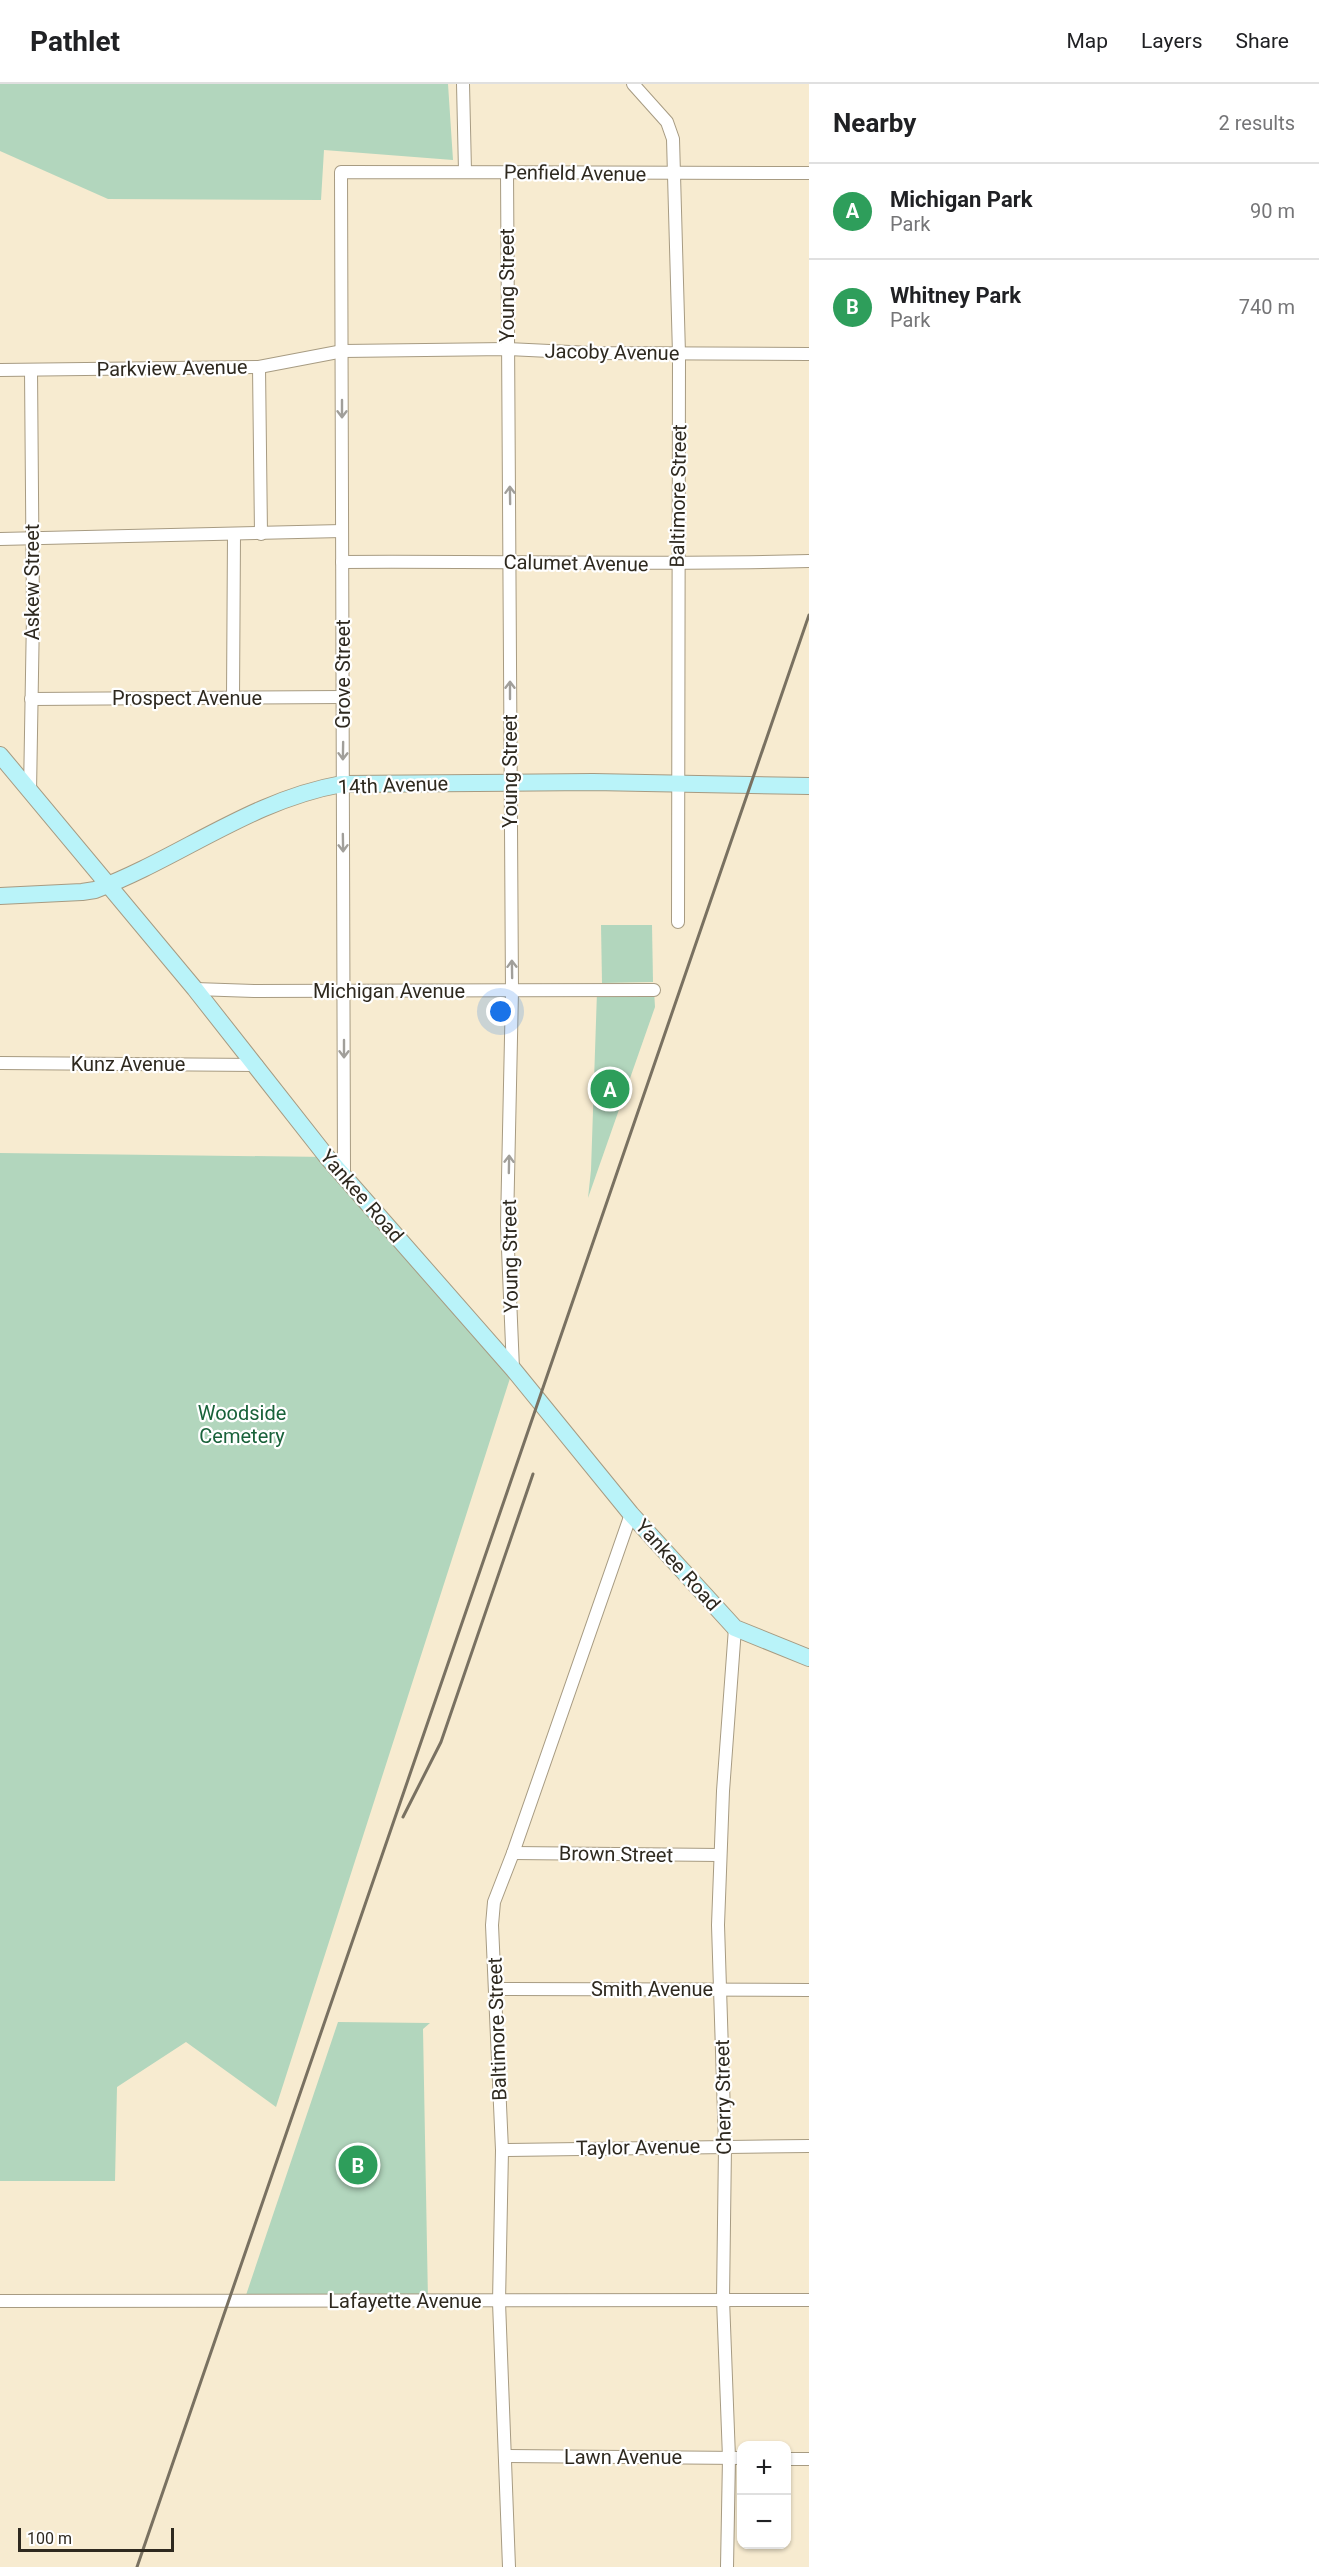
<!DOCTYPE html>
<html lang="en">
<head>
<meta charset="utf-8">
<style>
  :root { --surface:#fff; --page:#f6f6f6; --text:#202124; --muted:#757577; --line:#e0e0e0; --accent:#bb2b31 }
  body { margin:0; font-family:Roboto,sans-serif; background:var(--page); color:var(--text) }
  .controls { position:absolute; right:18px; bottom:18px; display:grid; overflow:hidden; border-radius:12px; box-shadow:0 2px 4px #0004 }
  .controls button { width:54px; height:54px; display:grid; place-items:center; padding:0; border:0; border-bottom:2px solid var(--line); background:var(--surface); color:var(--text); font:30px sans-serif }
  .scale { position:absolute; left:18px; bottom:15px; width:156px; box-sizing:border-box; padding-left:6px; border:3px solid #2e291f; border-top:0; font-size:16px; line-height:21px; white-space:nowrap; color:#2e291f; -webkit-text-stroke:4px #fff; paint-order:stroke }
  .you { position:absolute; left:501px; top:928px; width:21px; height:21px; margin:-15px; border:4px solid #fff; border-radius:50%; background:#1a73e8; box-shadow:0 0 0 9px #1a73e833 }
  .badge { display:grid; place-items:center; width:39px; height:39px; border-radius:50%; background:var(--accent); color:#fff; font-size:20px; font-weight:700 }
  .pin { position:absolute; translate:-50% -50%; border:3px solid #fff; box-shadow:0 2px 6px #0006 }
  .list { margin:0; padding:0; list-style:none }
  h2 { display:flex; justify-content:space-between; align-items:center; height:78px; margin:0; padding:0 24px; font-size:26px }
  h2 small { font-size:20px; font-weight:400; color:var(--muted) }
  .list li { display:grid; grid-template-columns:39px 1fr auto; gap:18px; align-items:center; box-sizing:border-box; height:96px; padding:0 24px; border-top:2px solid var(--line) }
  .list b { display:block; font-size:22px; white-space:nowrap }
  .list p { margin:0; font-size:20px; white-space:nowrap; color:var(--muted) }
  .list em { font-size:20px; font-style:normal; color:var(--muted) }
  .map { position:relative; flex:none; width:809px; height:2483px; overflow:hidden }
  header { display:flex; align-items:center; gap:36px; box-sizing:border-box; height:84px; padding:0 30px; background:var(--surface); border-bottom:2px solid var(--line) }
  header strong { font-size:28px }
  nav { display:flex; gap:33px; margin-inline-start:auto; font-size:21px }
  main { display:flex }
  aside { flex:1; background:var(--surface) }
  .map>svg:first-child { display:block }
</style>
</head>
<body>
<header>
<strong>Pathlet</strong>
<nav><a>Map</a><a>Layers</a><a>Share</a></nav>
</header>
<main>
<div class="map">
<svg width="809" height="2483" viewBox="0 0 809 2483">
  <rect width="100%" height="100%" fill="#f7ebd0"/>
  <g fill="#b2d6bd">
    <polygon points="0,0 448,0 453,76 324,66 321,116 108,115 0,67"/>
    <polygon points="601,841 652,841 653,898 602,899"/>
    <polygon points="654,906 655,923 588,1114 591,1086 597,908"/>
    <polygon points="0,1069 327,1073 513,1285 276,2023 186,1958 117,2003 115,2097 0,2097"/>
    <polygon points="338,1938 430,1939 423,1945 428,2217 244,2217"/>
  </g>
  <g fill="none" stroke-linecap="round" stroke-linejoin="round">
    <g stroke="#a79b82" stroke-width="14">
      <g id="street">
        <polyline points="463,0 465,87"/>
        <polyline points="633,0 667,38 673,55 679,270 678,838"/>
        <polyline points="507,88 512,907 507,1141 513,1285"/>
        <polyline points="259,283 261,450"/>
        <polyline points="0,286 259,283 343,267 507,265 591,269 809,270"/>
        <polyline points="0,455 342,447"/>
        <path d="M342,478c156,-1 311,3 467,-1"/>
        <polyline points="233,614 234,450"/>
        <polyline points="31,615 343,613"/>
        <polyline points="30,708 33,531 31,286"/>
        <polyline points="195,905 254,907 654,906"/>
        <polyline points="0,979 257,981"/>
        <polyline points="344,1091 341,88 809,89"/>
        <polyline points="513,1769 720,1771"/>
        <polyline points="495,1905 809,1906"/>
        <polyline points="502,2066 809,2062"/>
        <polyline points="0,2217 809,2216"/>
        <polyline points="505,2372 742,2374"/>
        <polyline points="786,2375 809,2375"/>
        <polyline points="509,2483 499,2218 502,2066 492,1841 494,1818 513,1769 631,1430"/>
        <polyline points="727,2483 729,2374 723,2215 725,2062 718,1841 723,1707 735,1544"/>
      </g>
    </g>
    <g stroke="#a79b82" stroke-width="18">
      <g id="secondary">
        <polyline points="0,671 195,905 327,1073 513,1285 631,1430 735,1544 809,1574"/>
        <path d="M0,812l82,-4 13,-2c85,-32 156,-90 247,-106l251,-2 216,4"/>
      </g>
    </g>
    <use href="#street" stroke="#fff" stroke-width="12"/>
    <use href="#secondary" stroke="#b9f3f9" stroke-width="16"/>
    <g stroke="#797161" stroke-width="3">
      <polyline points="403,1733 441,1658 533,1390"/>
      <polyline points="137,2483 809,531"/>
    </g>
  </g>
  <defs><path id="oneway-shaft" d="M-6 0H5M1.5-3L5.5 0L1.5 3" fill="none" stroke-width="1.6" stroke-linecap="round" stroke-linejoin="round" transform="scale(1.5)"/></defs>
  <g stroke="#a19f9a">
    <use href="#oneway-shaft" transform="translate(342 325) rotate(90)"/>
    <use href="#oneway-shaft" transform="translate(510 411) rotate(-91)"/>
    <use href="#oneway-shaft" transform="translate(510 606) rotate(-90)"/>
    <use href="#oneway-shaft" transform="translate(343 667) rotate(91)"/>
    <use href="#oneway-shaft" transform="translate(343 759) rotate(89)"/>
    <use href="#oneway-shaft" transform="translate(512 885) rotate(-91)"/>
    <use href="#oneway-shaft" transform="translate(344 965) rotate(90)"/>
    <use href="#oneway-shaft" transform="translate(509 1080) rotate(-89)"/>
  </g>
  <g text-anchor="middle" stroke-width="4.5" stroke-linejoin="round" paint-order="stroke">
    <g font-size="20" fill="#2e291f" stroke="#fff">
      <text transform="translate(575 89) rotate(1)" y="7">Penfield Avenue</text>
      <text transform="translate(507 201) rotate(-90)" y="7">Young Street</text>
      <text transform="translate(612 268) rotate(1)" y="7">Jacoby Avenue</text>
      <text transform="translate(172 284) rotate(-1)" y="7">Parkview Avenue</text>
      <text transform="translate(678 412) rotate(-89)" y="7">Baltimore Street</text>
      <text transform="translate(576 479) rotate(1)" y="7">Calumet Avenue</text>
      <text transform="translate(32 498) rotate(-90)" y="7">Askew Street</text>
      <text transform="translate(343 590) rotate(-90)" y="7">Grove Street</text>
      <text x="187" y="621">Prospect Avenue</text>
      <text transform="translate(510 687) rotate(-90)" y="7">Young Street</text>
      <text transform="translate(393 701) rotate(-2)" y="7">14th Avenue</text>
      <text x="389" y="914">Michigan Avenue</text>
      <text x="128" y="987">Kunz Avenue</text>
      <text transform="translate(362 1112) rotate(49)" y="7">Yankee Road</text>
      <text transform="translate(510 1172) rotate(-91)" y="7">Young Street</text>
      <text transform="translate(678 1481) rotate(48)" y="7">Yankee Road</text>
      <text transform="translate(616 1770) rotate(1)" y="7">Brown Street</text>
      <text x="652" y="1912">Smith Avenue</text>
      <text transform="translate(497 1945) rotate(-92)" y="7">Baltimore Street</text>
      <text transform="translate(723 2013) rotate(-91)" y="7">Cherry Street</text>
      <text transform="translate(638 2063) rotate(-1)" y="7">Taylor Avenue</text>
      <text x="405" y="2224">Lafayette Avenue</text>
      <text x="623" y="2380">Lawn Avenue</text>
    </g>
    <g font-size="20" fill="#19623a" stroke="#fff">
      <text x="242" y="1336">Woodside<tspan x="242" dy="23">Cemetery</tspan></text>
    </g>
  </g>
</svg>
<div class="controls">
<button>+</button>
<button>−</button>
</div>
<div class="scale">100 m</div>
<div class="you"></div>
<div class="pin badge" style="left:610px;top:1005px;background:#2e9e5b">A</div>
<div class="pin badge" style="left:358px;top:2081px;background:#2e9e5b">B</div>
</div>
<aside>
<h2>Nearby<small>2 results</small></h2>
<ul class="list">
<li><span class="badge" style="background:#2e9e5b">A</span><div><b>Michigan Park</b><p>Park</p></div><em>90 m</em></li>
<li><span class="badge" style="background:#2e9e5b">B</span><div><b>Whitney Park</b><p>Park</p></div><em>740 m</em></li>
</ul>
</aside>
</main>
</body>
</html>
